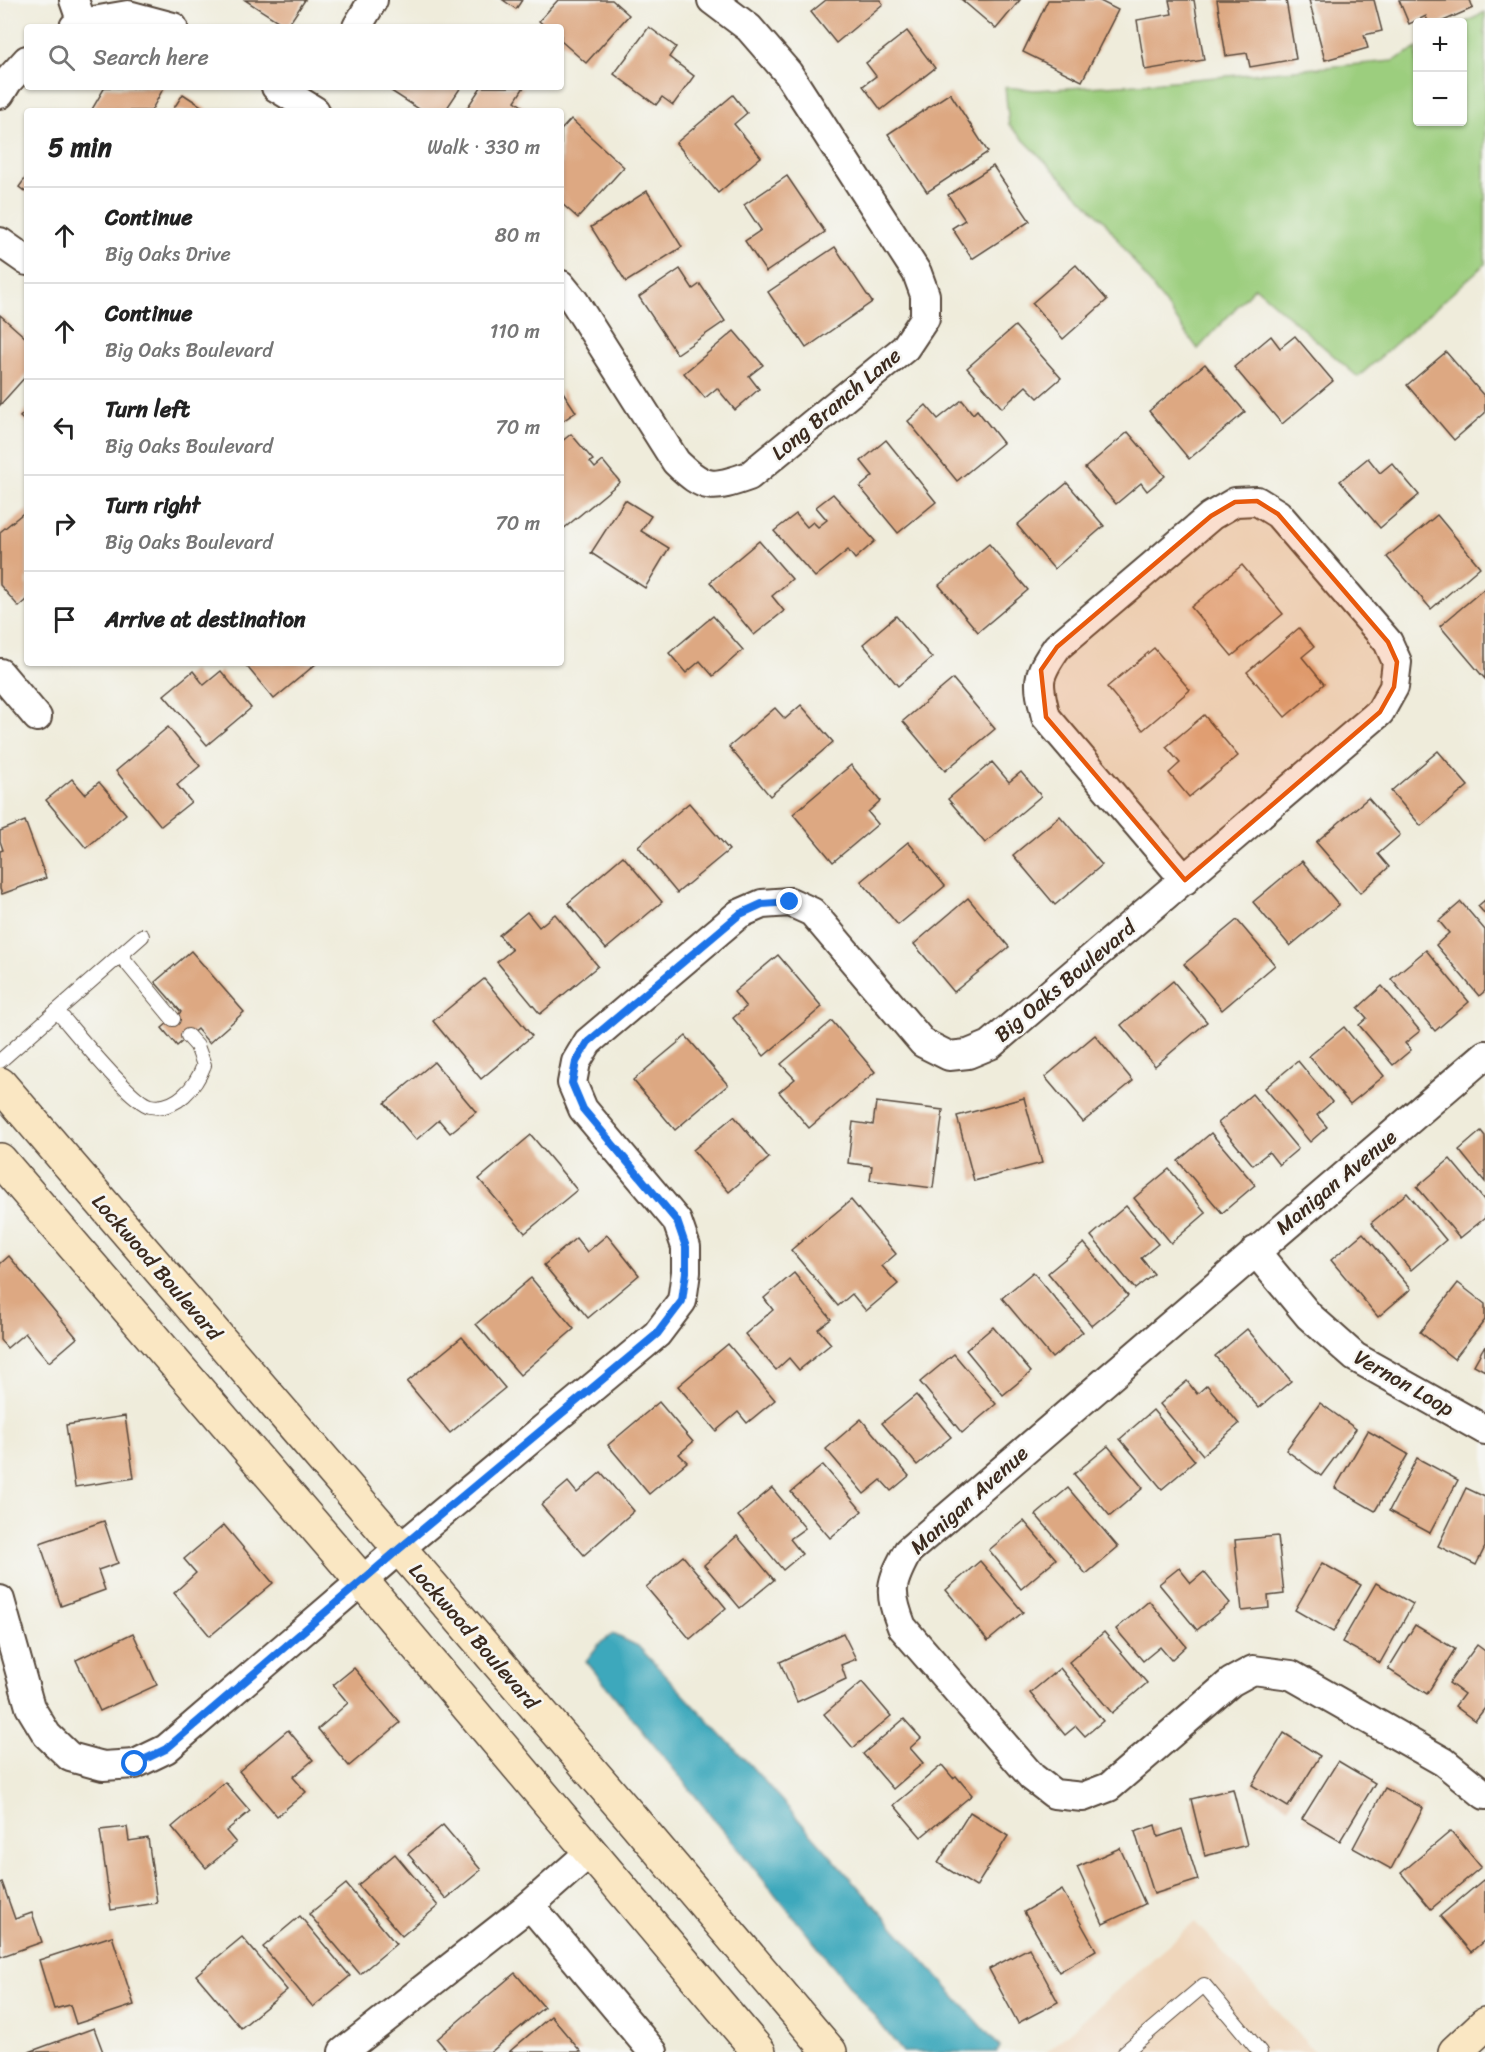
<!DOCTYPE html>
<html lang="en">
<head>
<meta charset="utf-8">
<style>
  :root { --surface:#fff; --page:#f2f2f2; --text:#222; --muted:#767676; --line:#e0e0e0 }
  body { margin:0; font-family:Sriracha,sans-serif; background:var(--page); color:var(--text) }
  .controls { position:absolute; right:18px; top:18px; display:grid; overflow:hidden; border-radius:6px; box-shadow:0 2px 4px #0004 }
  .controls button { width:54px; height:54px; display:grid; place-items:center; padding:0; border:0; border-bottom:2px solid var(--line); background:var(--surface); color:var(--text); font:30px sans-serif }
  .stop { position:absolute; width:18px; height:18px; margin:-14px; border:4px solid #1a73e8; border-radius:50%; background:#fff }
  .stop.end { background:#1a73e8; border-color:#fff; box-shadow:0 2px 6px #0008 }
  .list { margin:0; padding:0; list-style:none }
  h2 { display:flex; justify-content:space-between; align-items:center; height:78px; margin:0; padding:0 24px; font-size:26px }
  h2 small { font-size:20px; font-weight:400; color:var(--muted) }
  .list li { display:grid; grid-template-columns:39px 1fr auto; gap:18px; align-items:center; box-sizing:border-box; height:96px; padding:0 24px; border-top:2px solid var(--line) }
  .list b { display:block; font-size:22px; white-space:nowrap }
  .list p { margin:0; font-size:20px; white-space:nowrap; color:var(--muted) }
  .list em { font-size:20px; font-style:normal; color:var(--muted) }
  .icon { flex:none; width:33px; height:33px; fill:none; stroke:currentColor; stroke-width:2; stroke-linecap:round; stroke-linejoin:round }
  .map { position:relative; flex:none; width:1485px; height:2052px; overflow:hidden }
  .search { position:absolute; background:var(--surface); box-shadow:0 2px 4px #0004; left:24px; top:24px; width:540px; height:66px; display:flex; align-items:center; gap:15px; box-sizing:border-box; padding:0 21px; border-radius:6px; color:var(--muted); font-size:22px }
  .panel { position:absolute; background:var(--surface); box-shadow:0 2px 4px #0004; left:24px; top:108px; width:540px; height:558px; border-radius:6px }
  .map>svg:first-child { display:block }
</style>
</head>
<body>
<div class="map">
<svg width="1485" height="2052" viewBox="0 0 1485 2052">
  <rect width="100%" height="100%" fill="#f6f6f2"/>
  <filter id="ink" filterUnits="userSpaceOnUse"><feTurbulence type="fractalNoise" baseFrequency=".0167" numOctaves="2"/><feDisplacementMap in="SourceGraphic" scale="12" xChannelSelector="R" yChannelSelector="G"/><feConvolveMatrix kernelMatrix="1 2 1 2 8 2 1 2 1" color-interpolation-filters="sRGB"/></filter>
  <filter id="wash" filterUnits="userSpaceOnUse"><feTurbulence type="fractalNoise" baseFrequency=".008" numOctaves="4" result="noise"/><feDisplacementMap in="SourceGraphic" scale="24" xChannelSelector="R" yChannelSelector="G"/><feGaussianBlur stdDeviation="1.35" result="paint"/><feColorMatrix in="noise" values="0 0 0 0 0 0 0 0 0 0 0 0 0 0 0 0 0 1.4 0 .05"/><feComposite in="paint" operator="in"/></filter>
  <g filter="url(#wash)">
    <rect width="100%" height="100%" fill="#efecdb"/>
    <polygon fill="#efd6bb" points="1195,1922 1315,2052 1046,2052"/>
    <polygon fill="#9cce7e" stroke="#6c7c4e" stroke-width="1.5" points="1485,12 1485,264 1358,377 1255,287 1198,349 1105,222 1009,125 1005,87 1034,90 1139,84 1393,61 1417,48 1418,122 1462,122 1463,24"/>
    <polygon fill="#3ca8bc" stroke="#3c696d" stroke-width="1.5" points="613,1634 638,1646 751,1766 1000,2047 997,2052 903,2052 586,1661 599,1644"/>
    <g id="blocks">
      <g fill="#dda882">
        <polygon points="245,0 305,0 287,27"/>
        <polygon points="503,0 522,0 516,9"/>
        <polygon points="558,0 612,0 629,15 586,63 561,41 561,27 546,27 539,21"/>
        <polygon points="826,0 880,0 883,4 836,43 811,12"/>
        <polygon points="962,0 1020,0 996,29"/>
        <polygon points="1048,0 1098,0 1118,10 1082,81 1023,52"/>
        <polygon points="1169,0 1194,0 1204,60 1145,70 1137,20 1172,14"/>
        <polygon points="1217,0 1286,0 1296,59 1250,67 1247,53 1226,56"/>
        <polygon points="1309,0 1374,0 1382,31 1364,35 1368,48 1325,60"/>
        <polygon points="1399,0 1470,0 1473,8 1441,22 1428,22 1426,16 1409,24"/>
        <polygon points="649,27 676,47 669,57 694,76 673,105 662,97 656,105 614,74"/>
        <polygon points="907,31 935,68 881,110 863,86 876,76 866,63"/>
        <polygon points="105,87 125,88 164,87 151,111 91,111"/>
        <polygon points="385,87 461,87 445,111 422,111"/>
        <polygon points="481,87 524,87 515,101 529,111 465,111"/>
        <polygon points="950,93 988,152 927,192 888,134"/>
        <polygon points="183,94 209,111 172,111"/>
        <polygon points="733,95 747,113 734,124 761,157 718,193 676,143"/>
        <polygon points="571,119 624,167 578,218 561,203 561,130"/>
        <polygon points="993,166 1030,221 972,259 952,228 965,220 948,195"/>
        <polygon points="27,176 27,193 19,187"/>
        <polygon points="787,176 825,232 766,272 745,241 761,230 744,205"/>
        <polygon points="647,191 682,247 626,282 591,227"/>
        <polygon points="835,247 872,302 806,348 768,292"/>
        <polygon points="1076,265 1107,300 1063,339 1032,303"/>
        <polygon points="680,269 693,289 700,284 725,321 677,354 639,297"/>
        <polygon points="0,315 27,339 27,375 0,405"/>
        <polygon points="1015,326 1061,378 1038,398 1026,386 1002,408 967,368"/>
        <polygon points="734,331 763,365 749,376 759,389 735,410 717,388 705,398 684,373"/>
        <polygon points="1271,336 1280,348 1295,336 1333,381 1282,424 1234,367"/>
        <polygon points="1446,352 1485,397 1485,413 1454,440 1407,385"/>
        <polygon points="1205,364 1245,412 1189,459 1149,411"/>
        <polygon points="561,389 576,412 561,422"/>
        <polygon points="962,400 973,414 977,410 1003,443 957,481 908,421 926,405 938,419"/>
        <polygon points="27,409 27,423 20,417"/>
        <polygon points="1128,432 1165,476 1147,491 1141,483 1116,504 1085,468"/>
        <polygon points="571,434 593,460 590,462 595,468 603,461 620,482 562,530 561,442"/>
        <polygon points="886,440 936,502 898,533 860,487 873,476 861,461"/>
        <polygon points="1368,458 1380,473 1392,463 1419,495 1380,528 1340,481"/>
        <polygon points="1067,483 1104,526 1054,569 1017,525"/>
        <polygon points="833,494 875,541 855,559 848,550 815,577 774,531 796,514 807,527 813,522 818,527 827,520 816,507"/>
        <polygon points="625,500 651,516 641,531 669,548 645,588 591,553"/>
        <polygon points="27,510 27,600 19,607 0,585 0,532"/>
        <polygon points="1437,515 1480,567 1431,609 1387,557"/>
        <polygon points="759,541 792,579 772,596 784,611 754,635 710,582"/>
        <polygon points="989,544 1028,590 978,632 939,585"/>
        <polygon points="1242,565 1283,614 1232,656 1191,607"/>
        <polygon points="1485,588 1485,679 1440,626"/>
        <polygon points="713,616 743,650 713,676 700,661 686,673 669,653"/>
        <polygon points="896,616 932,658 898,686 863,644"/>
        <polygon points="1299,628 1314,647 1302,657 1324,684 1285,717 1247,672"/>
        <polygon points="1154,648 1190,690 1143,730 1107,687"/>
        <polygon points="244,663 317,663 274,699"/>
        <polygon points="193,671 204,685 221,671 251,708 207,745 164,695"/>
        <polygon points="953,679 995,729 945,771 903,721"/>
        <polygon points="801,705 833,742 770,796 729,747 775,708 785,719"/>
        <polygon points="1204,715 1238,756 1189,797 1169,773 1180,763 1166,747"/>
        <polygon points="168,727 200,766 177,785 191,802 161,826 116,771"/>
        <polygon points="1438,751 1468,786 1421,826 1391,791"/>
        <polygon points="992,762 1009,782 1021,772 1041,796 985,843 948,799"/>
        <polygon points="851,765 880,801 868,812 878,824 833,862 793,814"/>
        <polygon points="72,779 85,794 99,782 126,814 86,848 46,800"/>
        <polygon points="1368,798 1400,835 1378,854 1389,867 1360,893 1316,842"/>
        <polygon points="689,803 729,850 677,893 638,846"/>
        <polygon points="1060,816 1102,865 1055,905 1013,855"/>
        <polygon points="25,821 46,878 2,894 0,889 0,851 3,850 0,841 0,831"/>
        <polygon points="908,842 945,886 898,925 861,881"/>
        <polygon points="623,856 662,902 606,949 568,903"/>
        <polygon points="1302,861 1339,905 1290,946 1253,902"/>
        <polygon points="968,898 1009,947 954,992 914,944"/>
        <polygon points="1485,900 1485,914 1478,906"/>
        <polygon points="1461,902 1485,930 1485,991 1479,996 1436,945 1449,933 1439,921"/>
        <polygon points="527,912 539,927 555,914 598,966 540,1014 497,962 512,950 499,935"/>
        <polygon points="1237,920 1275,965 1222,1010 1184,964"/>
        <polygon points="1426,950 1469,1002 1435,1031 1391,979"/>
        <polygon points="191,951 244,1012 209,1043 197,1029 177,1046 162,1028 181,1012 155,982"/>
        <polygon points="778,955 822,1007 764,1056 733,1018 746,1007 734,992"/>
        <polygon points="484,979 532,1036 481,1079 433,1021"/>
        <polygon points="1173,981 1207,1022 1155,1066 1121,1025"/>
        <polygon points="1382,986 1420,1031 1405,1043 1411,1050 1393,1065 1359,1025 1367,1018 1358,1008"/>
        <polygon points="832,1021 875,1072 809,1128 779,1092 795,1079 781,1064"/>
        <polygon points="1344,1027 1384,1076 1350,1104 1309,1056"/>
        <polygon points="1095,1035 1133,1081 1083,1122 1045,1077"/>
        <polygon points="686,1036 728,1085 675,1130 633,1080"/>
        <polygon points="1298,1061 1332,1102 1317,1115 1327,1127 1310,1142 1265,1088"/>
        <polygon points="434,1062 476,1112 450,1133 439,1120 416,1140 385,1103"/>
        <polygon points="1252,1094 1298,1149 1279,1165 1269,1152 1253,1165 1218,1123"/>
        <polygon points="1024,1098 1042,1163 974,1181 957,1116"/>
        <polygon points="876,1102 943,1110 933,1188 870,1180 872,1166 848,1163 853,1122 873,1125"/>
        <polygon points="734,1116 769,1158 729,1192 693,1150"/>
        <polygon points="1481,1131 1485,1136 1485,1182 1459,1150"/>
        <polygon points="1211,1133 1255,1185 1222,1213 1178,1161"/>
        <polygon points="531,1135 577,1190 525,1233 479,1179"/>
        <polygon points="1450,1159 1485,1201 1485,1218 1460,1238 1417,1187"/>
        <polygon points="1169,1169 1206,1213 1171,1243 1134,1198"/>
        <polygon points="1407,1193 1446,1240 1411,1270 1371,1223"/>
        <polygon points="851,1200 896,1254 882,1266 898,1284 866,1311 852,1294 838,1306 791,1250"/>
        <polygon points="1126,1206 1158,1244 1141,1258 1154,1274 1135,1289 1091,1236"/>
        <polygon points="1363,1233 1411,1289 1378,1317 1331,1260"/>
        <polygon points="607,1235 639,1275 588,1318 544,1265 576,1238 587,1252"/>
        <polygon points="1084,1243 1128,1296 1092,1326 1048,1273"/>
        <polygon points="9,1256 77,1338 49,1362 25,1333 7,1348 0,1340 0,1264"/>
        <polygon points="1033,1272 1083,1332 1052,1358 1002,1298"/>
        <polygon points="794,1273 831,1319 818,1329 831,1344 799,1370 789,1358 776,1370 745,1334 773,1310 764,1298"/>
        <polygon points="531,1278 574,1329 520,1375 476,1324"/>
        <polygon points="1458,1283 1485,1304 1485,1320 1454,1359 1420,1332"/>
        <polygon points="993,1327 1031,1372 1003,1395 966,1350"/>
        <polygon points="1247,1329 1291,1381 1259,1408 1215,1356"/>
        <polygon points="462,1337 505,1388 450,1433 407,1382"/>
        <polygon points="728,1344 775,1400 747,1423 738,1412 716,1431 678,1386"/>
        <polygon points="1485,1345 1485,1371 1474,1365"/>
        <polygon points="954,1354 996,1404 962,1433 920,1382"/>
        <polygon points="1187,1381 1197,1394 1207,1385 1239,1424 1203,1455 1160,1404"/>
        <polygon points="916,1395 951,1437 917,1465 882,1423"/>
        <polygon points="659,1402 693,1442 679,1454 687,1462 649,1494 608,1445"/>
        <polygon points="1320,1403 1356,1429 1321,1476 1286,1450"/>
        <polygon points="1153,1410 1195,1461 1162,1489 1120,1439"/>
        <polygon points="125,1416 134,1478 75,1487 66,1425"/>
        <polygon points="861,1419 909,1476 891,1491 881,1480 864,1494 826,1449"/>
        <polygon points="1368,1431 1408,1454 1375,1511 1335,1488"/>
        <polygon points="1108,1446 1143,1488 1110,1516 1074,1474"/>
        <polygon points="1417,1458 1458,1480 1430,1533 1389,1511"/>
        <polygon points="823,1465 862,1511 830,1538 791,1492"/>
        <polygon points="601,1472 634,1511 584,1555 541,1505 568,1482 577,1493"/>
        <polygon points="772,1488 805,1528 790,1539 802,1554 783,1570 738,1516"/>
        <polygon points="1068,1488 1118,1547 1086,1574 1036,1515"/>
        <polygon points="1466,1488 1485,1497 1485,1547 1476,1565 1438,1546"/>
        <polygon points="104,1521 118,1563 98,1570 105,1590 61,1606 40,1543"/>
        <polygon points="1024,1521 1056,1559 1021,1589 989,1550"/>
        <polygon points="224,1525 273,1583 210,1636 174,1593 196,1573 184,1559"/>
        <polygon points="737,1536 774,1580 740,1608 704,1565"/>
        <polygon points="1278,1536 1284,1594 1268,1596 1269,1608 1242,1611 1235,1540"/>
        <polygon points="683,1556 726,1608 690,1639 646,1587"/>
        <polygon points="980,1561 1023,1612 988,1641 946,1590"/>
        <polygon points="1322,1563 1361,1585 1333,1632 1295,1610"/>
        <polygon points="1179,1568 1191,1583 1204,1572 1230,1603 1197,1630 1159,1584"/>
        <polygon points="1376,1583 1413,1604 1380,1663 1342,1642"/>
        <polygon points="1149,1601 1186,1646 1171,1660 1160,1647 1143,1661 1116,1629"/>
        <polygon points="1415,1625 1455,1649 1427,1694 1388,1669"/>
        <polygon points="1104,1632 1147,1683 1112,1713 1069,1662"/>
        <polygon points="133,1633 157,1685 100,1711 76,1660"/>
        <polygon points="843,1633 856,1659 841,1665 846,1679 797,1702 780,1662"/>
        <polygon points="1477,1645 1485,1651 1485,1708 1475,1721 1455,1706 1464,1694 1449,1683"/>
        <polygon points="354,1668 400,1723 349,1766 318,1729 348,1703 333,1685"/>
        <polygon points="1060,1668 1103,1721 1085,1736 1076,1726 1065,1735 1030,1693"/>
        <polygon points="862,1682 891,1716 853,1748 824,1714"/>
        <polygon points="904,1719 921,1738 910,1748 923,1763 893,1789 863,1754"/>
        <polygon points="288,1730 313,1760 293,1777 306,1792 277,1816 239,1771"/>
        <polygon points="1284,1733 1320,1756 1288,1807 1252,1785"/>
        <polygon points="1338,1761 1375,1783 1340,1841 1302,1819"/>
        <polygon points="942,1765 953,1778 956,1776 972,1795 921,1837 894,1805"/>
        <polygon points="225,1782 250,1811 226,1831 236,1843 206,1868 172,1827"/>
        <polygon points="1385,1788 1423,1808 1391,1869 1353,1848"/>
        <polygon points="1233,1789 1247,1845 1205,1856 1191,1799"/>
        <polygon points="970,1812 1008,1836 976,1887 938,1863"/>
        <polygon points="443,1825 481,1870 446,1899 408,1854"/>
        <polygon points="1155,1825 1158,1837 1182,1829 1198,1880 1154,1894 1135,1832"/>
        <polygon points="127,1827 129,1841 148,1838 157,1903 111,1910 100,1830"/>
        <polygon points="1451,1831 1481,1867 1431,1909 1401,1873"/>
        <polygon points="1120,1848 1145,1904 1103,1924 1077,1867"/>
        <polygon points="395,1854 438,1906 402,1936 358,1885"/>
        <polygon points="1483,1880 1485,1883 1485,1940 1471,1952 1440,1916"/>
        <polygon points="2,1882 15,1919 32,1913 42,1942 0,1957 0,1883"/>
        <polygon points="346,1884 396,1944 360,1974 309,1914"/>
        <polygon points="1062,1890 1096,1950 1059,1972 1024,1912"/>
        <polygon points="300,1916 350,1976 313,2007 263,1947"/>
        <polygon points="112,1936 134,2005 76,2024 70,2005 54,2009 39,1960"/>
        <polygon points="242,1937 287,1990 241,2028 196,1975"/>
        <polygon points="1029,1948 1058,2002 1018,2023 989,1969"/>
        <polygon points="515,1973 544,2007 491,2052 448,2052 437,2039"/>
        <polygon points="551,2016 581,2052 509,2052"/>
        <polygon points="94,2028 103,2052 29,2052"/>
      </g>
    </g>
  </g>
  <g filter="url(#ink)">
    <use href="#blocks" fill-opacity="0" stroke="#56473a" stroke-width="1.5"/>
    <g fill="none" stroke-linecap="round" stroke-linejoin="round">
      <g stroke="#56473a" stroke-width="16">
        <g id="lane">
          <polyline points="121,956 173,1019"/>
          <path d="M57,1011c16,18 74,91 93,95 27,5 46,-20 54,-41l-7,-19 -9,-10"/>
          <polyline points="0,1061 142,936"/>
          <polyline points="1125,2052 1204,1985 1260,2052"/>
        </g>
      </g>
      <g stroke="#56473a" stroke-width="32">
        <g id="street">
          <polyline points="74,0 82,23"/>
          <polyline points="74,27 82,23 128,15 173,27"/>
          <polyline points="357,27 373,0"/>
          <polyline points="276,87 315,111"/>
          <polyline points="0,94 8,81 27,60"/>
          <polyline points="0,242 27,261"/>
          <path d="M561,285l13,16 102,161c29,28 36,27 73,14l156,-128 20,-30v-23l-8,-22 -129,-200 -39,-45 -37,-28"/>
          <polyline points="0,673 37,717"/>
          <path d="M1485,1055l-577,496c-18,33 -20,40 -6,76l130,150 22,17 29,3 26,-10 122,-105 22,-12 38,5 153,87 41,33"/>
          <polyline points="1255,1251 1309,1316 1355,1357 1485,1430"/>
          <path d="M0,1600l30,107 17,28 23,22 33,9 32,-2 31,-15 233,-200 258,-215 25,-33 4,-29v-25l-9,-26 -94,-112 -11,-26 4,-21 12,-20 151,-128 23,-10 28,-2 22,10 111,131 26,13 19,-2 22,-9 390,-333 14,-25 3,-25 -9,-20 -110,-128 -21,-13 -22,1 -24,14 -154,131c-21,30 -20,34 -11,70l139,163"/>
          <polyline points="530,1905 653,2052"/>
          <polyline points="343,2052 530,1905 590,1852"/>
        </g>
      </g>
      <g stroke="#56473a" stroke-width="36">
        <g id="secondary">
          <polyline points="0,1084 629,1815 830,2052"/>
          <polyline points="0,1160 362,1581 759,2052"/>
          <polyline points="1455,2052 1485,2024"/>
        </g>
      </g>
      <use href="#lane" stroke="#fff" stroke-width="14"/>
      <use href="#street" stroke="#fff" stroke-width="28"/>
      <use href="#secondary" stroke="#fae7c3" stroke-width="33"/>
    </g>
  </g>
  <g fill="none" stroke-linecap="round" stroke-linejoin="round" filter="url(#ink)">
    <polyline stroke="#1a73e8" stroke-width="8" points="135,1764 166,1749 399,1549 657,1334 682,1301 686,1272 686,1247 677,1221 583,1109 572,1083 576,1062 588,1042 740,914 762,904 790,902"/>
  </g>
  <path fill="#e8590c" fill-opacity="0.2" stroke="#e8590c" stroke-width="4.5" stroke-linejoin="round" d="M1257,501l21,13 110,128 9,20 -3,25 -14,25 -195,168 -139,-163 -5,-47 16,-23 154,-131 24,-14z"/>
  <g text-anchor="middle" stroke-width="5" stroke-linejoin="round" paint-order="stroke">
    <g font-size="21" fill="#3b2a1e" stroke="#f6f6f2">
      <text transform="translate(836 404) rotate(-40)" y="7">Long Branch Lane</text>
      <text transform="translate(1065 981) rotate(-40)" y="7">Big Oaks Boulevard</text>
      <text transform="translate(1336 1182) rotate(-40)" y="7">Manigan Avenue</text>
      <text transform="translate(157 1267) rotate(49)" y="7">Lockwood Boulevard</text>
      <text transform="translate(1404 1383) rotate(30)" y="7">Vernon Loop</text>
      <text transform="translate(969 1500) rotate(-42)" y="7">Manigan Avenue</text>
      <text transform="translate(474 1636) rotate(49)" y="7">Lockwood Boulevard</text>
    </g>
  </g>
</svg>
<div class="controls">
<button>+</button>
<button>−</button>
</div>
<div class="stop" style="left:135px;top:1764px"></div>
<div class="stop end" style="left:790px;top:902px"></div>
<div class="search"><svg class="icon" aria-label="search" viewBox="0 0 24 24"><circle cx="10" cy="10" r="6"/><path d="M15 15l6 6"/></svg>Search here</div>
<section class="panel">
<h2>5 min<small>Walk · 330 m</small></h2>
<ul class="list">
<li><svg class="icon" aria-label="ahead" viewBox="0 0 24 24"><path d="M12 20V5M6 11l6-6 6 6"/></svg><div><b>Continue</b><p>Big Oaks Drive</p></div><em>80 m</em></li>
<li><svg class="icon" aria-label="ahead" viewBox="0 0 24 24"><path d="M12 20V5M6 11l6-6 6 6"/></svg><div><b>Continue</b><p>Big Oaks Boulevard</p></div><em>110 m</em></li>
<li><svg class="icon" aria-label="left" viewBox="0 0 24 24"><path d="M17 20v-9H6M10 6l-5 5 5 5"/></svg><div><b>Turn left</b><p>Big Oaks Boulevard</p></div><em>70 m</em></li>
<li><svg class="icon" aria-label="right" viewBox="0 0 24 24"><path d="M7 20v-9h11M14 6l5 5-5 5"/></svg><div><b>Turn right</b><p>Big Oaks Boulevard</p></div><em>70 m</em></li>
<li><svg class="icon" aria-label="arrive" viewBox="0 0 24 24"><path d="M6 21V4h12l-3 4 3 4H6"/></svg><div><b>Arrive at destination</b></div></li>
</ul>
</section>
</div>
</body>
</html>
